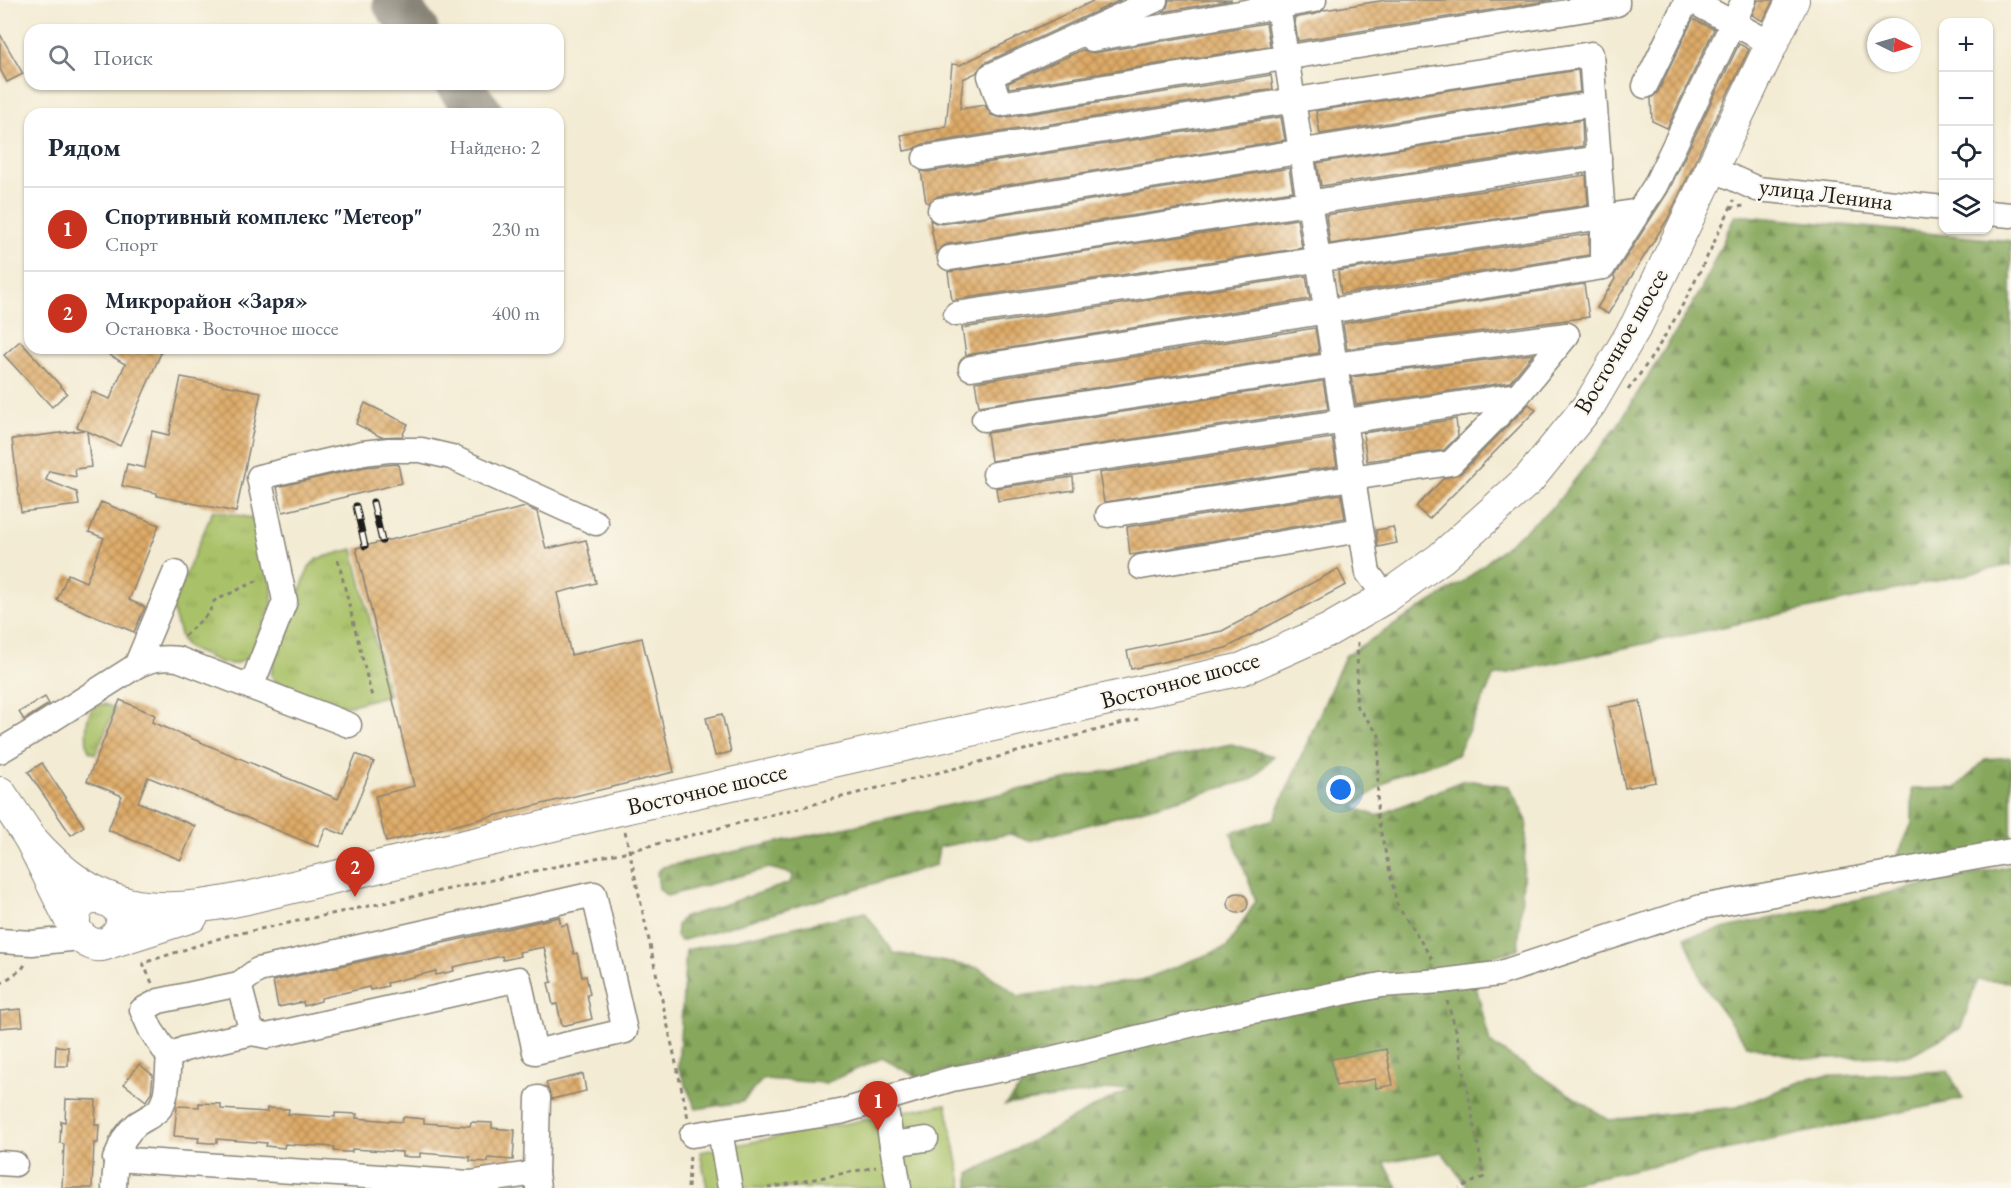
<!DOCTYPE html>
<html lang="ru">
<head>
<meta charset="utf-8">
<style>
  :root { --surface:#fff; --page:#f6f6f7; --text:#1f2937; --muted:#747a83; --line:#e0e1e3; --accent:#c8321e }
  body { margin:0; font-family:"EB Garamond",serif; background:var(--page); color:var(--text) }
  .controls { position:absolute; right:18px; top:18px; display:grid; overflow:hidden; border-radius:12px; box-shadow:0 2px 4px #0004 }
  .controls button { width:54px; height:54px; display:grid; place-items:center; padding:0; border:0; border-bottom:2px solid var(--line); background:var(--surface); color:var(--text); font:30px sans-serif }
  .compass { position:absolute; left:1867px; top:18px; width:54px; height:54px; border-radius:50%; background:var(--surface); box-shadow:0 2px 4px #0004; rotate:95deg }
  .you { position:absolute; left:1341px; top:790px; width:21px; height:21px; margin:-15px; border:4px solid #fff; border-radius:50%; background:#1a73e8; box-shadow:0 0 0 9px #1a73e833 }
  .badge { display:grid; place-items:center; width:39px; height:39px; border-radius:50%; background:var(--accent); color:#fff; font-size:20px; font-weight:700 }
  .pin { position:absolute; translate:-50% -50px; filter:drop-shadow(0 2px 3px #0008) }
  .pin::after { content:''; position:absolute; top:32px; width:21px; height:18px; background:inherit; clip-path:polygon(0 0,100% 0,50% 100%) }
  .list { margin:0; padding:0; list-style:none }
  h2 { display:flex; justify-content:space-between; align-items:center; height:78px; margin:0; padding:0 24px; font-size:26px }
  h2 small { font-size:20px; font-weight:400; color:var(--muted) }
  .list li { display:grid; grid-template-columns:39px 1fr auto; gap:18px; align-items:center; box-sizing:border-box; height:84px; padding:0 24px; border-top:2px solid var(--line) }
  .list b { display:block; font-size:22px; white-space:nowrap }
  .list p { margin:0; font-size:20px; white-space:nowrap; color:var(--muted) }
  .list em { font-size:20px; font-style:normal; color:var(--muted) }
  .icon { flex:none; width:33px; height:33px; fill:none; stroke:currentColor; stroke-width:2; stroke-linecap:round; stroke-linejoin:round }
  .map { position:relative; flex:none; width:2011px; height:1188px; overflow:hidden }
  .search { position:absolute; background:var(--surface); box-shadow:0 2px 4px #0004; left:24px; top:24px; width:540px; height:66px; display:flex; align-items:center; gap:15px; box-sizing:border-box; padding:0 21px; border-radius:18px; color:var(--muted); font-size:22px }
  .panel { position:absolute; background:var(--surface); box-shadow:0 2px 4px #0004; left:24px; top:108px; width:540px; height:246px; border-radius:18px }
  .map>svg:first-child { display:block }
</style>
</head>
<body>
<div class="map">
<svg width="2011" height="1188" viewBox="0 0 2011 1188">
  <defs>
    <pattern id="grass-tufts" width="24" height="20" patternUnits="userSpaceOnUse" patternTransform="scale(1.5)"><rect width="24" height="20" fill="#a9c167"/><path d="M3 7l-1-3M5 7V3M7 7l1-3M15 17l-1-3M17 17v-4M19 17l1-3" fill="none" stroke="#91a559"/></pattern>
    <pattern id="forest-firs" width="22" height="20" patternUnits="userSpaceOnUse" patternTransform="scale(1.5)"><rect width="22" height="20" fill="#86a75c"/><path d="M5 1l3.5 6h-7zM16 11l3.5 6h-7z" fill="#6d874b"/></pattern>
    <pattern id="building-cross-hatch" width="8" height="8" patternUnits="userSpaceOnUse" patternTransform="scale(1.5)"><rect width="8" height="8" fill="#deab67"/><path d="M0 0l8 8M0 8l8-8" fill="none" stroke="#b38a54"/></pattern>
  </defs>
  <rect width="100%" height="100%" fill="#fbf7ec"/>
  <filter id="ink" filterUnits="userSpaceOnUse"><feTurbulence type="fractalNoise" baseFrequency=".0167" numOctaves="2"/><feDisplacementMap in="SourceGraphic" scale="12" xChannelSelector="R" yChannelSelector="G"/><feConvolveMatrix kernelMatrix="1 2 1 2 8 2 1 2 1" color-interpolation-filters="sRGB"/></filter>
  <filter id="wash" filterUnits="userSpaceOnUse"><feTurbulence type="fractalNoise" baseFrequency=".008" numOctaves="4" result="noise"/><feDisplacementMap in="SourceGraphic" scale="24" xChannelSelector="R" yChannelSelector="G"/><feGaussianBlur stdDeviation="1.35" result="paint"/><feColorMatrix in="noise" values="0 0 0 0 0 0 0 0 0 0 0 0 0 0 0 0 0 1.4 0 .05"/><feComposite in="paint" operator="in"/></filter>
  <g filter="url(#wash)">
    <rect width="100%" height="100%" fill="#f3ebd3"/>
    <g fill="url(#grass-tufts)" stroke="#626e42" stroke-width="1.5">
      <polygon points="213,510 256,519 272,587 272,604 252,652 244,660 234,664 222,663 190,649 182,641 172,607"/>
      <polygon points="353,549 388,695 352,705 328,704 277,684 271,675 273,664 309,567 317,559"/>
      <path d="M104,704l11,4 -20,46 -6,-3c-4,-9 -4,-37 5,-44 3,-2 7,-2 10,-3z"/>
    </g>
    <g fill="url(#forest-firs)" stroke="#51623c" stroke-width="1.5">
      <polygon points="1735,215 2011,241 2011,565 1494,676 1457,755 1393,777 1353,807 1377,816 1464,780 1509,786 1527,821 1518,950 1470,962 1490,1043 1609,1120 1737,1107 1812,1077 1948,1071 1963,1099 1548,1188 1468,1188 1442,1152 1384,1162 1398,1188 969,1188 969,1174 1134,1086 1005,1105 1053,1051 917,1077 882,1058 826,1083 763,1079 742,1102 696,1109 678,1067 686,950 865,912 894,953 979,968 1019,996 1142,980 1227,947 1256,901 1231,833 1274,819 1345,656 1464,581 1554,506 1618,425 1699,294"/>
      <polygon points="1231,744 1273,756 1253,779 1029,841 1010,834 939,847 936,865 681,941 676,937 677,925 682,918 790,883 793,874 769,868 667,896 659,889 657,872 663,867"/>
      <polygon points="2011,757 2011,843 1893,866 1912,823 1912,789 1956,788 1986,759"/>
      <polygon points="2011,866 2011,982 1977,980 1961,1028 1910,1055 1805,1059 1747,1045 1704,986 1685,937"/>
    </g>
    <polygon fill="#a9c167" stroke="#626e42" stroke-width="1.5" points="946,1104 963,1188 707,1188 700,1152"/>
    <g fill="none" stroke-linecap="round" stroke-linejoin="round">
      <g stroke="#888478" stroke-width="45">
        <polyline points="395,3 416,30"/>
        <polyline points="458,84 481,114"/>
      </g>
    </g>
    <g id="blocks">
      <g fill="url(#building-cross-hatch)">
        <polygon points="1095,0 1121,0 984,63 976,73 963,79 960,109 985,105 991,115 1002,118 1271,75 1273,89 923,144 914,149 904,151 901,135 946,127 952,64 960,65"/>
        <polygon points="1169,0 1232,0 1162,12 1167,8"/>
        <polygon points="1386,0 1553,0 1298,41 1294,18 1316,14 1324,10"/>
        <polygon points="1758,0 1773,0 1763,21 1752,15"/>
        <polygon points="1693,19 1714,29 1667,128 1652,121 1651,98 1658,92"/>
        <polygon points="1266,23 1270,46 1009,88 1008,83 1082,50 1094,53"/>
        <polygon points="0,34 23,74 7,82 0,69"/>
        <polygon points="1739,44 1749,49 1667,220 1608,314 1597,308 1615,279 1614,276 1668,192"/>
        <polygon points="1578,70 1580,92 1320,134 1316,111"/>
        <polygon points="1281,117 1285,140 938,196 928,203 926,202 921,171 927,172"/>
        <polygon points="1582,120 1583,146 1321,186 1317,163"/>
        <polygon points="1289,168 1293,191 948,244 941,247 936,254 930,220 936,223 942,224"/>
        <polygon points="1586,175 1588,205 1330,244 1326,215"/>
        <polygon points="1297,219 1302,248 952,300 948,272"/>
        <polygon points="1589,234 1589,255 1341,294 1338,271"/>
        <polygon points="1306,276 1310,299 966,355 962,328"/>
        <polygon points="1584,284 1589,317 1347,349 1343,324 1345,323"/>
        <polygon points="1315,328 1319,353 979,406 975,382"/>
        <polygon points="20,341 67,393 52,407 4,355"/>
        <polygon points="98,348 149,348 161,353 120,446 87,431 91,467 75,469 76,477 49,471 46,480 77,492 79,505 21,512 12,439 84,430 77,427 92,392 110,399 125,364"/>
        <polygon points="1533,354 1510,382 1356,405 1351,377"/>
        <polygon points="181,377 261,392 236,512 157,496 157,493 122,486 127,464 145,468 152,431 169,435"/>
        <polygon points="1323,381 1328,409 991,461 987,433"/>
        <polygon points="365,403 408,424 402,436 381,437 356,424"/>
        <polygon points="1529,404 1536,410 1429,519 1416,507 1444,478 1461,473"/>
        <polygon points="1456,419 1458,436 1444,450 1367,461 1363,433"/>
        <polygon points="1332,438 1337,466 1104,502 1099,473"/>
        <polygon points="398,464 402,483 283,512 277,487 365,467"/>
        <polygon points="1073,477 1074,490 998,501 996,488"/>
        <polygon points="1341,494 1345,518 1130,555 1127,527"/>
        <polygon points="101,502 159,525 129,600 145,607 134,632 57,600 68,574 86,582 104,538 89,532"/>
        <polygon points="526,507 537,512 546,549 586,540 596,583 557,593 571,655 642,638 674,772 386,842 375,796 414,786 356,548"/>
        <polygon points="1393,527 1397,543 1378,547 1376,530"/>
        <polygon points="1338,569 1346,585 1226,648 1131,669 1127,651 1222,631"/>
        <polygon points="45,697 49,704 24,720 19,712"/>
        <polygon points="120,700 155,715 152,722 338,799 356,754 374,762 344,835 326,828 318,847 148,777 138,802 195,826 181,860 108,830 122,796 87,781"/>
        <polygon points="1640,701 1656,782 1625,788 1609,707"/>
        <polygon points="722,714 731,752 715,756 706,718"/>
        <polygon points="42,763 84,826 71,835 28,772"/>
        <circle cx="1238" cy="903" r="10"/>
        <polygon points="559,917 561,926 567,924 574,954 577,953 582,977 586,976 590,994 587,995 592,1019 562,1026 557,1004 553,1005 548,983 552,982 544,947 519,952 520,956 513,958 503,960 502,956 453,967 454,971 436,975 436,971 387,983 388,986 370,990 369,987 321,998 321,1001 304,1006 303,1002 278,1007 273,981"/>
        <polygon points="21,1009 23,1026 0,1028 0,1011"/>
        <polygon points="56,1046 68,1047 68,1066 55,1066"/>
        <polygon points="1386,1049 1393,1085 1376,1088 1375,1079 1336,1086 1331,1059"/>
        <polygon points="139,1064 153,1075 151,1093 146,1101 124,1084"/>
        <polygon points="583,1074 586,1091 552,1099 546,1083"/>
        <polygon points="66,1099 96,1100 95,1125 99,1125 98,1143 94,1143 92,1188 62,1188 64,1144 60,1143 61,1121 65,1122"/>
        <polygon points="199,1103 221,1104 221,1109 267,1112 267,1108 289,1109 288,1114 335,1117 335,1113 357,1114 356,1118 402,1122 403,1117 424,1119 424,1123 470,1126 471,1122 492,1123 492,1128 515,1130 513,1160 488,1158 488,1162 470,1161 470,1157 420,1153 420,1157 411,1157 402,1156 402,1152 352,1149 352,1152 344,1152 334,1151 334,1147 285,1144 284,1148 266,1146 267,1143 217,1139 217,1143 209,1143 198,1142 199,1138 174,1136 177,1106 199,1107"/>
      </g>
    </g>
  </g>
  <g filter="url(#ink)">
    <use href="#blocks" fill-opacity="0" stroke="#888478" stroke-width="1.5"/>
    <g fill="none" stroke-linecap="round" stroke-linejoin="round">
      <g stroke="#888478" stroke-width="27">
        <g id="minor">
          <polyline points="1155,0 990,76 1000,104 1617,4 1617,0"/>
          <polyline points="1277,0 1368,573 1386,597"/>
          <polyline points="1690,0 1772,44"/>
          <polyline points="1092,39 1314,0"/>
          <polyline points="1645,86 1687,0"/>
          <polyline points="925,158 1591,54 1603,217 1639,211"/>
          <polyline points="1711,168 1757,189 1944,208"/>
          <polyline points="940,210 1594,104"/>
          <polyline points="1988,213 2011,215"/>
          <polyline points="950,258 1599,158"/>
          <polyline points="956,314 1603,217 1603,267"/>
          <polyline points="971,368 1603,267 1655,186 1744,0"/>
          <polyline points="984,419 1335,365 1567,335"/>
          <polyline points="995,474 1518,395 1567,335"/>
          <polyline points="1108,515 1451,463 1518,395"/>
          <polyline points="1141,567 1360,530"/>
          <polyline points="136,666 175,573"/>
          <polyline points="251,687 285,601 259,477 363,453 389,450 421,450 451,457 596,523"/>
          <path d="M0,751l35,-21 101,-64c15,-7 26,-9 42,-7l171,66"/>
          <polyline points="0,941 32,943 80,938"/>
          <polyline points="239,984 258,970 594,894 625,1031 535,1052 519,979 267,1036 252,1033"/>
          <polygon points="239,984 252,1033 184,1049 169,1057 151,1030 142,1010 159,1001"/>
          <polyline points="538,1098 536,1173 538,1188"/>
          <polyline points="887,1115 899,1188"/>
          <polyline points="720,1131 730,1188"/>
          <polyline points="692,1135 840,1112 952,1079 1034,1063 1214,1019 1381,985 1442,981 1498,974 1701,907 2011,851"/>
          <polyline points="892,1144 926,1139"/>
          <polyline points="115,1159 470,1183 536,1173"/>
          <polyline points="0,1163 15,1164"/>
          <path d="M114,1188c1,-24 2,-47 23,-64 7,-5 18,-9 23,-16 9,-14 7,-35 9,-51"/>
        </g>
      </g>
      <g stroke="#888478" stroke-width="34">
        <g id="major">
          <path d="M0,793l30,45 44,89c9,16 27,26 41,10 30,-33 -44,-63 -41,-10"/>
          <path d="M30,838c66,76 123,80 217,60l373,-89 622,-140 87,-39 57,-33 55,-39 88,-79 61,-75 47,-80 156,-324"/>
          <polyline points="101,945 192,916"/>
        </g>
      </g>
      <g stroke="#888478" stroke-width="3" stroke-dasharray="4.5 4.5" stroke-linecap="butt">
        <polyline points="1730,208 1744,206"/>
        <path d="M1628,390c45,-58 75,-124 106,-190"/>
        <polyline points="338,560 372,697"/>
        <polyline points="184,636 209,613 214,601 261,579"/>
        <polyline points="1358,642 1356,705 1379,735 1377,815 1397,904 1434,962"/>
        <polyline points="625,831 688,1118"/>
        <polyline points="152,983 143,963 227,936 629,851 976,763 1138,719"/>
        <polyline points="0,984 22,969 26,963"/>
        <polyline points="1447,1001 1456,1030 1484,1177 1459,1188"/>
        <polyline points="688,1188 690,1154"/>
        <polyline points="768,1188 876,1167"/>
      </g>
      <use href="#minor" stroke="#fff" stroke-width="24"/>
      <use href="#major" stroke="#fff" stroke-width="32"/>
      <g stroke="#1c1c1c" stroke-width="7">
        <g id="rail">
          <polyline points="373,502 382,541"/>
          <polyline points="356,506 365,546"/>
        </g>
      </g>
      <use href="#rail" stroke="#fbf7ec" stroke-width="4.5" stroke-dasharray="14" stroke-linecap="butt"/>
    </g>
  </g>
  <g text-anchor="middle" stroke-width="4.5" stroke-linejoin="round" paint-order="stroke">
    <g font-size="24" fill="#1c1c1c" stroke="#fbf7ec">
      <text transform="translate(1826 194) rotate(7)" y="8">улица Ленина</text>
      <text transform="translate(1621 341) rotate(-60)" y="8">Восточное шоссе</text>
      <text transform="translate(1180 680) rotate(-15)" y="8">Восточное шоссе</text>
      <text transform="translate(707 789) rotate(-13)" y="8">Восточное шоссе</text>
    </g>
  </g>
</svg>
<div class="controls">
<button>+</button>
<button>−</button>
<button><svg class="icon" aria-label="locate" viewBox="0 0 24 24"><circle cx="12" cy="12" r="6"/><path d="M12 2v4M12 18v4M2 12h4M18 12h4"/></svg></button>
<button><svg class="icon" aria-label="layers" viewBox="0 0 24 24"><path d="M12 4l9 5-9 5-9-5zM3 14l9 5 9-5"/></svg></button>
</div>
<svg class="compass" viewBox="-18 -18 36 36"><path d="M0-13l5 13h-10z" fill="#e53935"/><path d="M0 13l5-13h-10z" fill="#747a83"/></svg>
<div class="you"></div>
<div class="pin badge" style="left:878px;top:1131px">1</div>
<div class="pin badge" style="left:355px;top:897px">2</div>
<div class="search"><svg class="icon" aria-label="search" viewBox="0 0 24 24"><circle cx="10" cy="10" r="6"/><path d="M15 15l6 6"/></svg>Поиск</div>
<section class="panel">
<h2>Рядом<small>Найдено: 2</small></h2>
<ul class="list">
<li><span class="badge">1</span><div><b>Спортивный комплекс &quot;Метеор&quot;</b><p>Спорт</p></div><em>230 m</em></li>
<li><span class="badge">2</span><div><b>Микрорайон «Заря»</b><p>Остановка · Восточное шоссе</p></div><em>400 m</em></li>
</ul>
</section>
</div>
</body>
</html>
